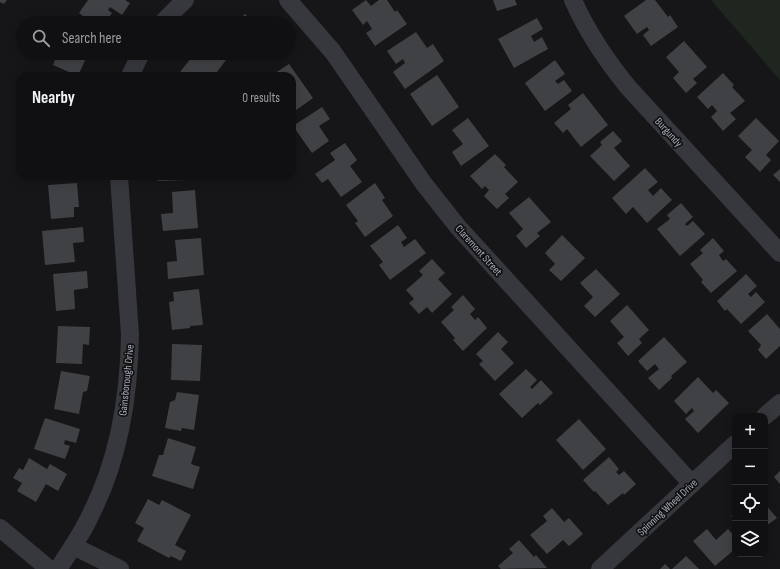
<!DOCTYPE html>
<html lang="en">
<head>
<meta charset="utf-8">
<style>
  :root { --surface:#101012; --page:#1e1e20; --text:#f1f3f6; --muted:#9c9d9f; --line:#303032 }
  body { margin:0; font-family:"Sofia Sans Condensed",sans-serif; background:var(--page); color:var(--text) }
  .controls { position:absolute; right:12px; bottom:12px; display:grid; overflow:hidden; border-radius:8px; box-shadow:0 2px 10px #0003 }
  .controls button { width:36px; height:36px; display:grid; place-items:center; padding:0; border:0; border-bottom:1px solid var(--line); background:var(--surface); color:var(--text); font:20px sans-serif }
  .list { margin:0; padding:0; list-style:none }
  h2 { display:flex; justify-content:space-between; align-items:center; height:52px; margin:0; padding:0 16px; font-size:17px }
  h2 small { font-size:13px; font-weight:400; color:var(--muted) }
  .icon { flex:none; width:22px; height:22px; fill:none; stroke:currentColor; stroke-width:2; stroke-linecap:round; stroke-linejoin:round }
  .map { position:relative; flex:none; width:780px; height:569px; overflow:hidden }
  .search { position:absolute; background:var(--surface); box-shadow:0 2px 10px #0003; left:16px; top:16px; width:280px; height:44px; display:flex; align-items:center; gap:10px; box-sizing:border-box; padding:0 14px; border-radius:22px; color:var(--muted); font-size:15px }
  .panel { position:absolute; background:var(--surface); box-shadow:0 2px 10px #0003; left:16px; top:72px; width:280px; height:108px; border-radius:12px }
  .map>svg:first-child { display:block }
</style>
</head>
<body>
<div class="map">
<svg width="780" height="569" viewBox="0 0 780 569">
  <rect width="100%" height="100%" fill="#161618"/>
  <polygon fill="#1e261f" points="711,0 780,0 780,80"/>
  <g fill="#404145">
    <polygon points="0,0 7,0 4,4 0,2"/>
    <polygon points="88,0 125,0 130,3 122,15 110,7 108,10 112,13 105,23 92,23 79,13"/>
    <polygon points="366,0 371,6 379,0 387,0 395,12 397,10 407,24 375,46 366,33 372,29 367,21 363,25 352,10"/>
    <polygon points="493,0 515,0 517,5 497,11"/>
    <polygon points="646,0 655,0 668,17 670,15 678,27 651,46 643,35 649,30 647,27 637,34 624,16"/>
    <polygon points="245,14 254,23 235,23"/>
    <polygon points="537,18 543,29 531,36 534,42 542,37 548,49 514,68 498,39"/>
    <polygon points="416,32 427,48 433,44 444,61 405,89 393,72 405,63 403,59 396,64 387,51"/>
    <polygon points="684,41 707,67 693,79 697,83 686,93 673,78 679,72 666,57"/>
    <polygon points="58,53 84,53 83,55 87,56 78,76 53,65"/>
    <polygon points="195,53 217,53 226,60 214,76 186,76 180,72"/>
    <polygon points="234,53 244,53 239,58"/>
    <polygon points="555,60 565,74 555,81 558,84 564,80 572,91 545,111 525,83"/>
    <polygon points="289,64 313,98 292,113 292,76 277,76 275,73"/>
    <polygon points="723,73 734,85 732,87 745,101 730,113 736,119 723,131 711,117 717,111 712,105 708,109 697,97"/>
    <polygon points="437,75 459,107 432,126 410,94"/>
    <polygon points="583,93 608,125 581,147 567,129 563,133 554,123 571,109 568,105"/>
    <polygon points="322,107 330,119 319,126 329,141 312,153 293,126"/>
    <polygon points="468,118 489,146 461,166 452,152 463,144 452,130"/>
    <polygon points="756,118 779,141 766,155 771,160 760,172 745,157 752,150 738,136"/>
    <polygon points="613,131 622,141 614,148 630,166 614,181 590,156 602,145 600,142"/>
    <polygon points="345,143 357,160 350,166 362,182 341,197 328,179 322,183 315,174 335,160 330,153"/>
    <polygon points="495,154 506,165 504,167 518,182 505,194 509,198 497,209 484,196 489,190 485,186 482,189 470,176"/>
    <polygon points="645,168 658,182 648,190 653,196 661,188 672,200 647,223 633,207 626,214 612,198"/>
    <polygon points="780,169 780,182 773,175"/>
    <polygon points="158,176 189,176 189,180 158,181"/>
    <polygon points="77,183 79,207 74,207 74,217 51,219 48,185"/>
    <polygon points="375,183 385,198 382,200 393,216 365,237 355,223 358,221 346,205"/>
    <polygon points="195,190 198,228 163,231 161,214 173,213 172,192"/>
    <polygon points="529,197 551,222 537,233 540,236 526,248 516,236 523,229 509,213"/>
    <polygon points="681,203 693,217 685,224 687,226 693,221 705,234 680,256 657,229 670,219 667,215"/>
    <polygon points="398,225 407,238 401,242 404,247 415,239 426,253 390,280 379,265 383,262 370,246"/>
    <polygon points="83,227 84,242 73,243 75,262 45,265 42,231"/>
    <polygon points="562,235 585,258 561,281 549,270 555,264 545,253"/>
    <polygon points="201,238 204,275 168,279 167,262 177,261 175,240"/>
    <polygon points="713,238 724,251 719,255 723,261 726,259 737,271 711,293 701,282 703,280 690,264 703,253 700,250"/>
    <polygon points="432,259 445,273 438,279 452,294 432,313 427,307 419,314 409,303 414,299 406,290 423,275 419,271"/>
    <polygon points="596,269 620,294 595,317 584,306 593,297 580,283"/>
    <polygon points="87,271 88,288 74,290 75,309 56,311 53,274"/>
    <polygon points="746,274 757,286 748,294 751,297 756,292 765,302 741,324 727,309 725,311 717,301"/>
    <polygon points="199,289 203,325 190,326 190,328 172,330 169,302 174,301 173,292"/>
    <polygon points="463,295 475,309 470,314 475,320 478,317 487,328 463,351 453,340 455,338 441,322 454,310 451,307"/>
    <polygon points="627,305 649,330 639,339 642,343 628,356 617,343 624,337 610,321"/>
    <polygon points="767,314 780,329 780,346 766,359 758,350 761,345 748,331"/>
    <polygon points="58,326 90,327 89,345 83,344 82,364 56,363"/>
    <polygon points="498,332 508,342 501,349 514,363 495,381 479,364 483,361 476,354"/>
    <polygon points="664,337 687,362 671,376 672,378 659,390 648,378 659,369 655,364 647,371 638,361"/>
    <polygon points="172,344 202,345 200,381 171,380"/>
    <polygon points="526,369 537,380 530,387 532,389 541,380 553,393 540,405 538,403 522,418 499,394"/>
    <polygon points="61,371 90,376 87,391 83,392 79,414 54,409"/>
    <polygon points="698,377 713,393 716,390 729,403 698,433 685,419 694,411 692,408 686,414 674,401"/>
    <polygon points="177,392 199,395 194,430 182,428 181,431 165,428 170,402 175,400"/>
    <polygon points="45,418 80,429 76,443 65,440 64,444 70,446 65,459 34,449"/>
    <polygon points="579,419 606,449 583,470 556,440"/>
    <polygon points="168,438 196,447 191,464 200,467 193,489 152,476 159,455 163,455"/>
    <polygon points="609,457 619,469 616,472 619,475 624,471 636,484 624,495 623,493 608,505 595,491 594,492 583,480"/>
    <polygon points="29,458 47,469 50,464 67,474 58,491 46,484 36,502 17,491 22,483 13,478 19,468 23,470"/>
    <polygon points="780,471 780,484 774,477"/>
    <polygon points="148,499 159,505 162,500 191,515 175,545 186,551 181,561 171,556 169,558 137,541 144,528 135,523"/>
    <polygon points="765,504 777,518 766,526 765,524"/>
    <polygon points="552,508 564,522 569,518 583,534 569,546 563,540 547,554 530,535 547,521 543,516"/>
    <polygon points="735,512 735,521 731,516"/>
    <polygon points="707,529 716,540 728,529 735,537 735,549 715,566 693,541"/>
    <polygon points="519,540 534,557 536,555 547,568 501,569 498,566 513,553 509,549"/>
    <polygon points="686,556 699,569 672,569"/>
    <polygon points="665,564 670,569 660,569"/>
  </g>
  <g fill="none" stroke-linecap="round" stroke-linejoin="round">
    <g stroke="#37383d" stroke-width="18">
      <polyline points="288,0 333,52 424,184 458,227 692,484"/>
      <path d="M573,0c14,32 33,60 55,87l152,166"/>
      <polyline points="162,23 185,0"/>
      <polyline points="130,76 141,53"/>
      <polyline points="765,416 780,403"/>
      <polyline points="0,528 49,569"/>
      <polyline points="73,546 120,569"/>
      <path d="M58,569c12,-18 24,-35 33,-55 28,-55 38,-117 39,-179l-11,-159"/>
      <polyline points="600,569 735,444"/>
    </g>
  </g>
  <g text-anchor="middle" stroke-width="3.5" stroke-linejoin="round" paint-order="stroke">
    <g font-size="11" fill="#a8adb8" stroke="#111113">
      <text transform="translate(669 132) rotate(48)" y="4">Burgundy</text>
      <text transform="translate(479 250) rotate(48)" y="4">Claremont Street</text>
      <text transform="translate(126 380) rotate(-84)" y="4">Gainsborough Drive</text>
      <text transform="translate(667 507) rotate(-43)" y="4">Spinning Wheel Drive</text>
    </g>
  </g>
</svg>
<div class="controls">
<button>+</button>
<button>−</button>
<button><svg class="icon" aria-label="locate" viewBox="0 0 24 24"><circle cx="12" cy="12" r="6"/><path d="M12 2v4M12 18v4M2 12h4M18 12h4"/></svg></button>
<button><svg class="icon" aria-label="layers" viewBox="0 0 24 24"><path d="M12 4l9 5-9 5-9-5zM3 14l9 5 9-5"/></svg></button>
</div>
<div class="search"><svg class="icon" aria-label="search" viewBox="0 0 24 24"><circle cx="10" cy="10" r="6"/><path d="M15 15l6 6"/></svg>Search here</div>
<section class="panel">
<h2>Nearby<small>0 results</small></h2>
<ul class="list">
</ul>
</section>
</div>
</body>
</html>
